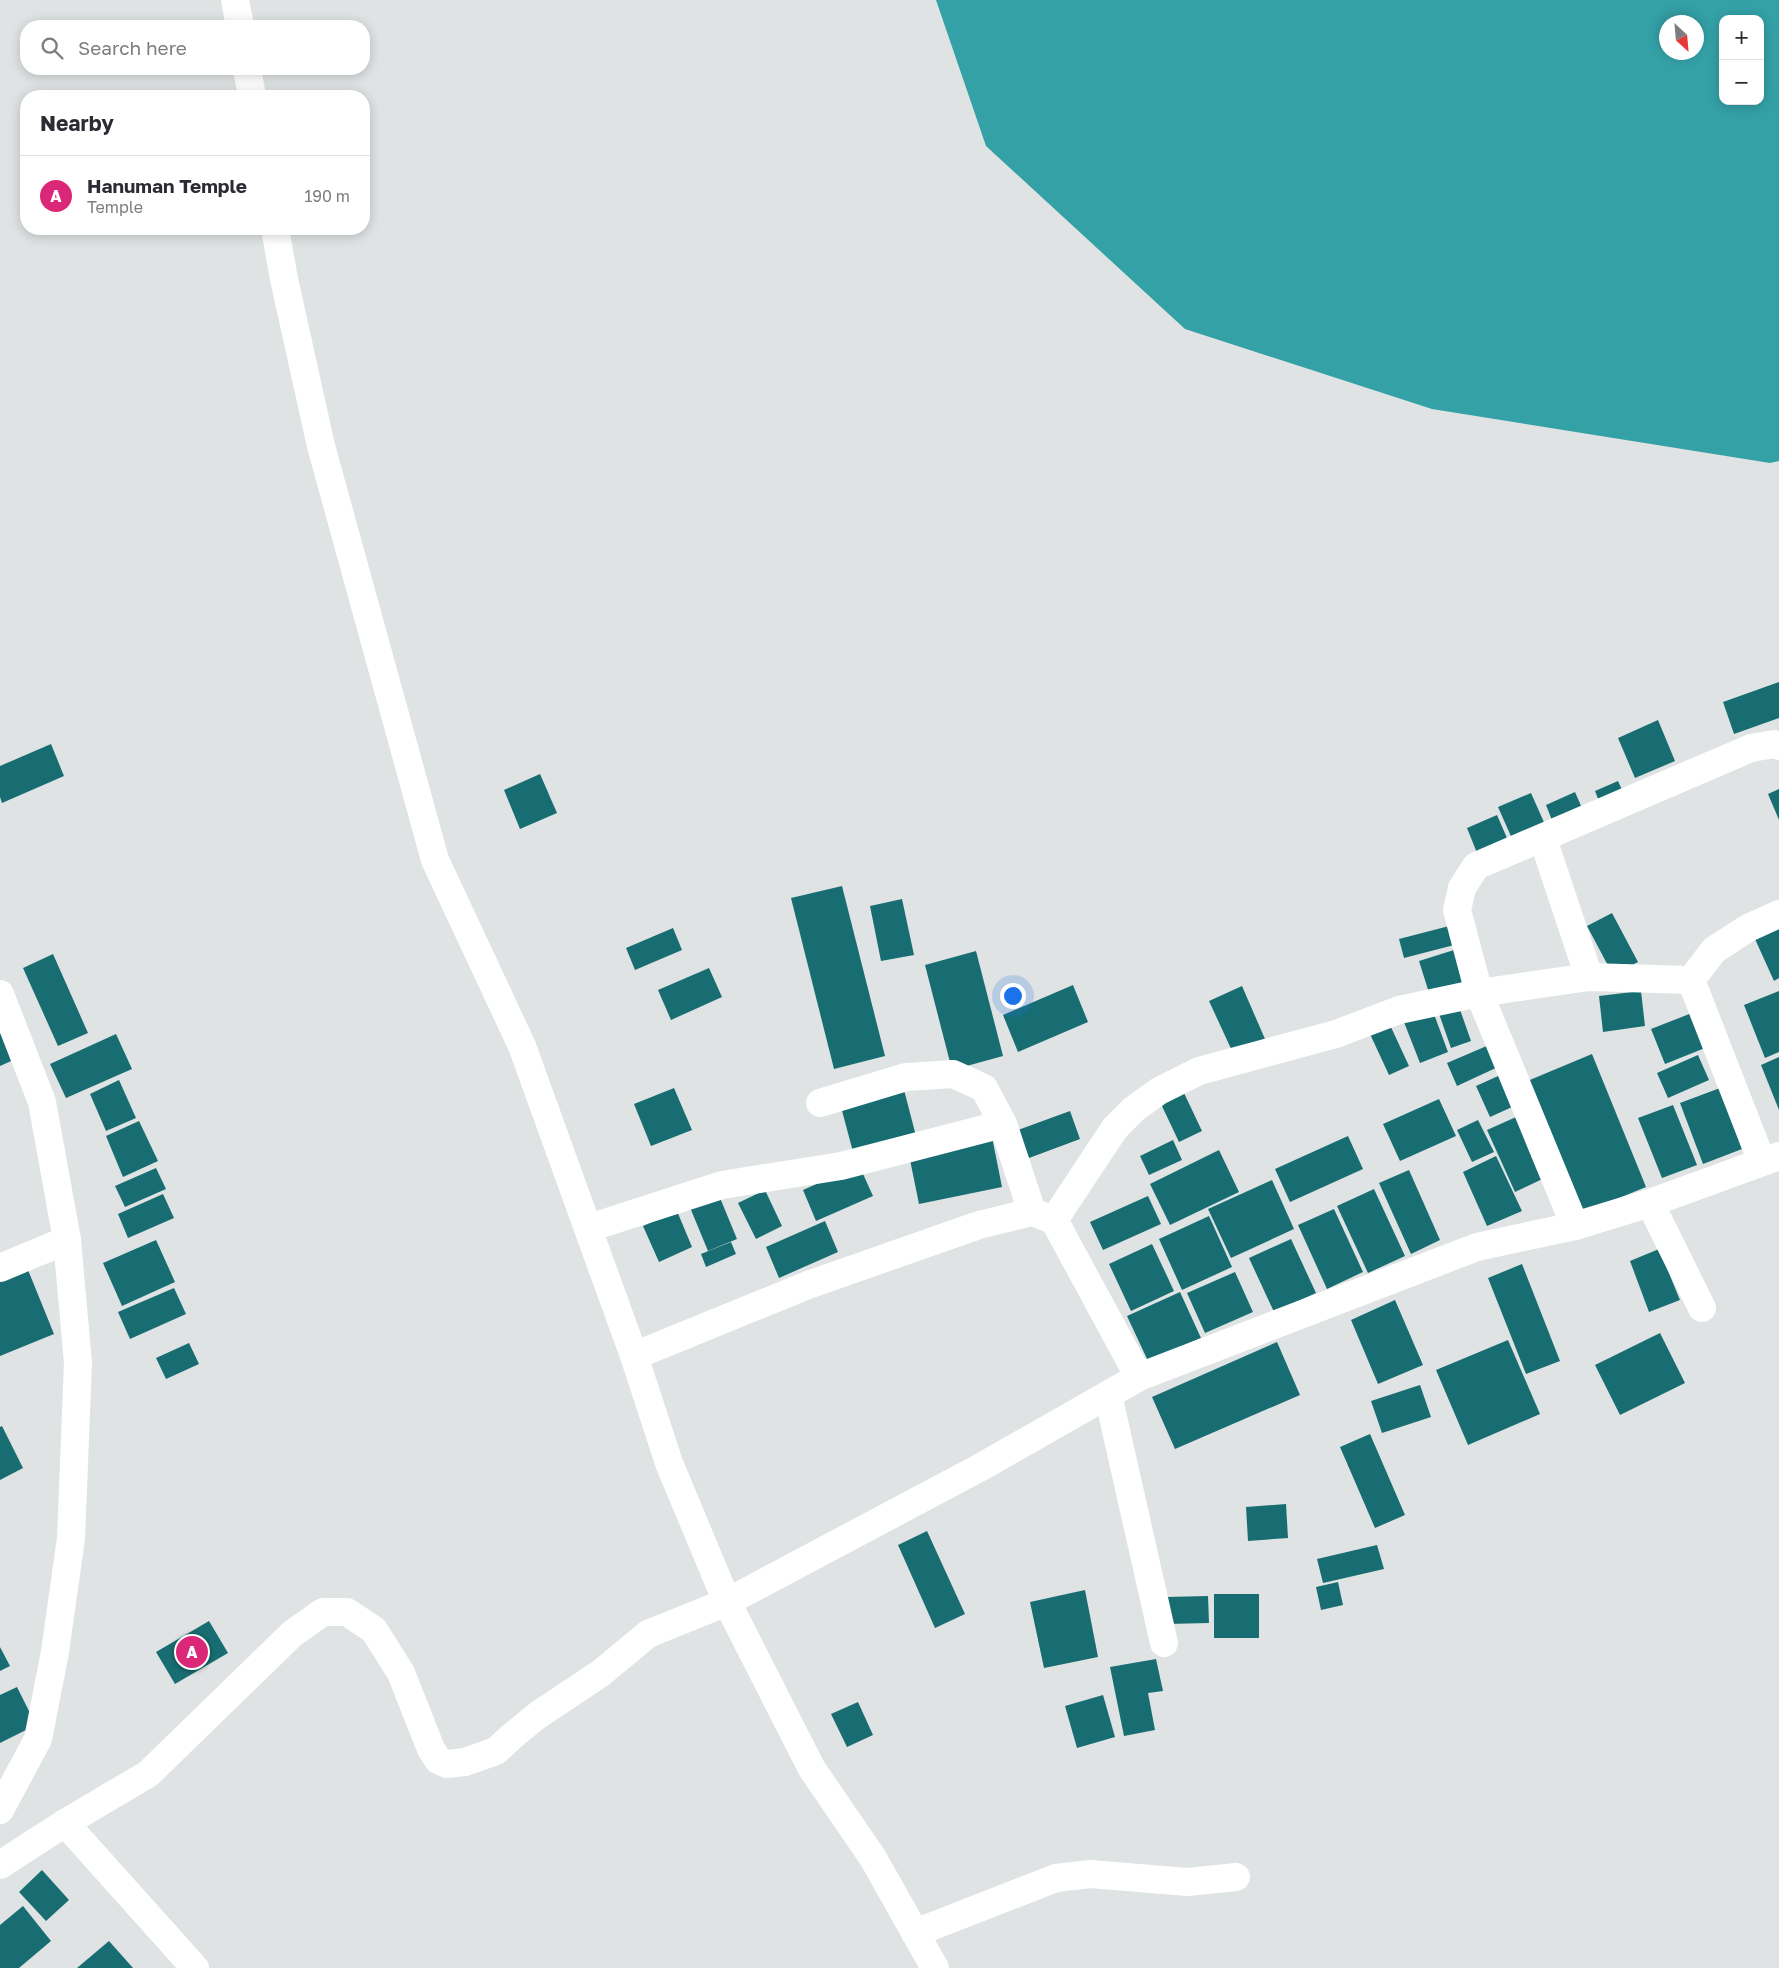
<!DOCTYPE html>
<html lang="en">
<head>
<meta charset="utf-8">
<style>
  :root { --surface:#fff; --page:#f2f2f3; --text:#2b2b33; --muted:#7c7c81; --line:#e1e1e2; --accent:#db2777 }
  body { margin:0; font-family:"Golos Text",sans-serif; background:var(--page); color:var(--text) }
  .controls { position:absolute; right:15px; top:15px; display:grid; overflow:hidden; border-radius:10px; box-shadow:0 2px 12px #0003 }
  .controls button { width:45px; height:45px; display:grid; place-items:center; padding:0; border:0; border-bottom:1px solid var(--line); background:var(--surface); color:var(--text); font:25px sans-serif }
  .compass { position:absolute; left:1659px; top:15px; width:45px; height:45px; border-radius:50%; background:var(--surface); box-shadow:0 2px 12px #0003; rotate:154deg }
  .you { position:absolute; left:1012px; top:995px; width:18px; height:18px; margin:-12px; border:4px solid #fff; border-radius:50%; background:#1a73e8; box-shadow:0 0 0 8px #1a73e833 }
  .badge { display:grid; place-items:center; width:32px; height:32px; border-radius:50%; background:var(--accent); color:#fff; font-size:16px; font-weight:700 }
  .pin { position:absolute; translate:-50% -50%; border:2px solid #fff; box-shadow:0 1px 5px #0006 }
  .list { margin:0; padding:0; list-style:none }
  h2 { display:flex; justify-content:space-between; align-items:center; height:65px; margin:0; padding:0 20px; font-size:21px }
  h2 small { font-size:16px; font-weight:400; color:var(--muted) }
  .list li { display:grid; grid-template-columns:32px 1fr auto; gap:15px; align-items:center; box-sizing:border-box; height:80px; padding:0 20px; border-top:1px solid var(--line) }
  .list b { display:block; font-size:19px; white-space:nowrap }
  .list p { margin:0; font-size:16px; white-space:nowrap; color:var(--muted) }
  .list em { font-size:16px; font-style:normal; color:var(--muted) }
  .icon { flex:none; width:28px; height:28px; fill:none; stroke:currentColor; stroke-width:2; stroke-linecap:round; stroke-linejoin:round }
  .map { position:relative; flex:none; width:1779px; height:1968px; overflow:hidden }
  .search { position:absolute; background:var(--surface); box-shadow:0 2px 12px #0003; left:20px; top:20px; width:350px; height:55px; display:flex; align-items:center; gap:12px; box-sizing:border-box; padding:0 18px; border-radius:20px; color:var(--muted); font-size:19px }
  .panel { position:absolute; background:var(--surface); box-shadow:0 2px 12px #0003; left:20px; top:90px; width:350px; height:145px; border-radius:20px }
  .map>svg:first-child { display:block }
</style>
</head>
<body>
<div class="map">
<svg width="1779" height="1968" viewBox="0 0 1779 1968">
  <rect width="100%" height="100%" fill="#dfe3e3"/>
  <path fill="#34a1a7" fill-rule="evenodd" d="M936,0h843v461l-9,2 -338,-54 -247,-80 -199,-183zM1723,19h37v82h-37zM1666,22h30v30h-30z"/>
  <g fill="#186d72">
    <polygon points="1779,682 1779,718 1734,734 1723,702"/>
    <polygon points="1658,720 1675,761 1635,778 1618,738"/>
    <polygon points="51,744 64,776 2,803 0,797 0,766"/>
    <polygon points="540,774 557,813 520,829 504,790"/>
    <polygon points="1618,781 1626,799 1602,809 1595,791"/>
    <polygon points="1779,789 1779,820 1768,794"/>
    <polygon points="1575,792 1585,815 1555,828 1546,805"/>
    <polygon points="1531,793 1547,829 1514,843 1498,807"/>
    <polygon points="1497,815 1510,845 1479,858 1467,828"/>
    <polygon points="842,886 885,1056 834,1069 791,898"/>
    <polygon points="902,899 914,955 881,961 870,906"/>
    <polygon points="1612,913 1638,962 1613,975 1587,926"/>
    <polygon points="1453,925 1458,944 1404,958 1399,939"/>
    <polygon points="1779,927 1779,978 1774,981 1755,939"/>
    <polygon points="673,928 682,950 635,970 626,948"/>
    <polygon points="1454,950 1465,985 1430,996 1419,961"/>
    <polygon points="976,951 1003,1056 952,1070 925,965"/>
    <polygon points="53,954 88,1033 58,1046 23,968"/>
    <polygon points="709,968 722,997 671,1020 658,990"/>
    <polygon points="1073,985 1088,1022 1018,1052 1003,1015"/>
    <polygon points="1242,986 1265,1039 1233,1053 1209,1001"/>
    <polygon points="1641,991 1645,1026 1603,1032 1599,996"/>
    <polygon points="1779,991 1779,1052 1765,1058 1744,1005"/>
    <polygon points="1457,1001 1471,1041 1451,1048 1437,1008"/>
    <polygon points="1431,1006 1448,1052 1420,1063 1402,1017"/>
    <polygon points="1697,1011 1710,1046 1665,1064 1651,1029"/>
    <polygon points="0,1018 20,1057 0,1066"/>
    <polygon points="1390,1025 1409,1066 1389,1075 1370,1034"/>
    <polygon points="116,1034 132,1069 66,1098 50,1064"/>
    <polygon points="1489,1045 1498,1067 1457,1086 1447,1063"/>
    <polygon points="1592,1054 1646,1187 1580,1214 1525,1082"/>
    <polygon points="1698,1055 1709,1080 1668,1098 1657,1073"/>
    <polygon points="1779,1057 1779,1110 1761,1065"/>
    <polygon points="1507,1072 1521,1103 1490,1117 1476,1086"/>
    <polygon points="119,1080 136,1118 106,1131 90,1094"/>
    <polygon points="903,1086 916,1136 853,1152 840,1103"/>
    <polygon points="674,1088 692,1130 651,1146 634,1104"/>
    <polygon points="1720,1088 1742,1149 1703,1164 1680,1103"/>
    <polygon points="1184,1093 1202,1131 1179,1142 1161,1104"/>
    <polygon points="1439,1099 1456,1136 1400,1161 1383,1124"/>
    <polygon points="1673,1105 1697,1165 1662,1178 1638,1118"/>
    <polygon points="1070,1111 1080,1139 1029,1158 1018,1130"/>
    <polygon points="1525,1113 1553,1174 1515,1192 1487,1130"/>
    <polygon points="1478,1120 1494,1152 1472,1162 1457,1130"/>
    <polygon points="139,1121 158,1161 123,1177 106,1136"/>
    <polygon points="991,1132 1002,1187 919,1204 908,1150"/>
    <polygon points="1348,1136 1363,1169 1290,1202 1275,1169"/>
    <polygon points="1173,1140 1182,1160 1149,1175 1140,1156"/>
    <polygon points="1219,1150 1239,1192 1170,1225 1150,1184"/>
    <polygon points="1496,1156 1522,1211 1487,1226 1463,1172"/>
    <polygon points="859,1165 873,1196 816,1221 803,1190"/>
    <polygon points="156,1168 166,1189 125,1207 115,1186"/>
    <polygon points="1409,1170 1440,1240 1411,1254 1379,1183"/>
    <polygon points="1272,1180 1294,1229 1231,1258 1208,1209"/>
    <polygon points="1374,1189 1405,1256 1368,1273 1337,1206"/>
    <polygon points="765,1190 782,1226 756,1239 738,1203"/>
    <polygon points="718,1193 737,1239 708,1251 689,1205"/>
    <polygon points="163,1194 174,1218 128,1238 118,1214"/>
    <polygon points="1148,1196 1161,1224 1103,1250 1090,1222"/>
    <polygon points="1334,1209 1363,1272 1327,1289 1298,1225"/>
    <polygon points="677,1211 692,1247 659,1262 643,1226"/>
    <polygon points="1209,1216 1232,1267 1182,1290 1159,1239"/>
    <polygon points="825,1221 838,1252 779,1278 766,1247"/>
    <polygon points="1291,1239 1316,1293 1274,1312 1249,1258"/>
    <polygon points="156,1240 175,1282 122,1306 103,1263"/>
    <polygon points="731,1242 736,1254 706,1267 701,1254"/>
    <polygon points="1152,1244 1174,1291 1131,1311 1109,1264"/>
    <polygon points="1659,1249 1680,1300 1649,1312 1630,1261"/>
    <polygon points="1522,1264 1560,1361 1526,1374 1488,1278"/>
    <polygon points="26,1265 54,1334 0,1356 0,1276"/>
    <polygon points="1235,1272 1253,1312 1205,1333 1187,1293"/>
    <polygon points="174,1288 186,1314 130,1339 118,1312"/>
    <polygon points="1180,1292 1201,1338 1148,1361 1127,1316"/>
    <polygon points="1395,1300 1423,1365 1378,1384 1351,1320"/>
    <polygon points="1660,1333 1685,1383 1620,1415 1595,1365"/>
    <polygon points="1508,1340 1540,1414 1468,1445 1436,1370"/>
    <polygon points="1277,1342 1300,1395 1175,1449 1152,1397"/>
    <polygon points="189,1343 199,1364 166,1379 156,1358"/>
    <polygon points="1420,1385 1431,1417 1382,1433 1371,1401"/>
    <polygon points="2,1426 23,1468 0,1480 0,1427"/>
    <polygon points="1370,1434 1405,1515 1375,1528 1340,1447"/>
    <polygon points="1286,1504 1288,1538 1248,1541 1246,1507"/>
    <polygon points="927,1531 965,1614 935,1628 898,1545"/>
    <polygon points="1377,1545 1384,1569 1323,1583 1317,1559"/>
    <polygon points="1338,1582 1343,1605 1321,1610 1316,1587"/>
    <polygon points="1085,1590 1098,1657 1044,1668 1030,1602"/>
    <rect x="1214" y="1594" width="45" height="44"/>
    <polygon points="1208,1596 1209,1623 1167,1624 1166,1597"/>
    <polygon points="209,1621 228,1653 175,1684 156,1652"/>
    <polygon points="0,1647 10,1666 0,1671"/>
    <polygon points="1156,1659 1163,1691 1148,1693 1155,1730 1124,1736 1110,1667"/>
    <polygon points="17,1687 36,1725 0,1743 0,1695"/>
    <polygon points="1103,1695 1115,1737 1077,1748 1065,1706"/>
    <polygon points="858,1702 873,1735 847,1747 831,1714"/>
    <polygon points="42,1870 69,1900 46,1921 19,1892"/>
    <polygon points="23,1906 51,1941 19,1968 0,1968 0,1925"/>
    <polygon points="109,1941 133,1968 77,1968"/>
  </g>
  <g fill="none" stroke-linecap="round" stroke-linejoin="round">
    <g stroke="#fff" stroke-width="28">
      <polyline points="235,0 240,26"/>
      <polyline points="247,69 252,96"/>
      <polyline points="275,229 284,279 321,446 435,860 522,1046 634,1356 669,1463 727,1602 812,1769 873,1858 935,1968"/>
      <polyline points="1543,839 1589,977"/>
      <polyline points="1691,980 1714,950 1748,928 1779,914"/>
      <polyline points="0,994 42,1102 67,1240 78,1363 71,1538 55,1652 38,1739 0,1810"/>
      <polyline points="820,1103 906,1077 953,1074 984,1088 1003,1124 1032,1212"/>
      <polyline points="1650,1203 1702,1308"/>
      <polyline points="1054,1220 1115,1128 1134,1109 1159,1091 1199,1071 1336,1034 1399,1010 1479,993 1589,977 1691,980 1762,1162"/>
      <polyline points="1575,1226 1479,993 1457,910 1462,888 1476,866 1751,748 1774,744 1779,746"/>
      <polyline points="589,1228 722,1185 841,1166 1003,1124"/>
      <polyline points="0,1268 67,1240"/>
      <polyline points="634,1356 808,1285 979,1225 1032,1212 1054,1220 1139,1377"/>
      <polyline points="1108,1395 1164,1643"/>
      <polyline points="65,1823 195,1968"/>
      <polyline points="0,1865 65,1823 148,1774 292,1634 323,1612 347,1612 374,1630 401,1673 431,1749 438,1760 447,1764 465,1762 496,1751 511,1737 538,1715 601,1673 648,1634 727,1602 981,1467 1139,1377 1477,1247 1575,1226 1650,1203 1779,1156"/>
      <polyline points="915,1933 1056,1878 1090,1874 1187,1882 1236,1877"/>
    </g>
  </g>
</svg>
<div class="controls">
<button>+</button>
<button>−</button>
</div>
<svg class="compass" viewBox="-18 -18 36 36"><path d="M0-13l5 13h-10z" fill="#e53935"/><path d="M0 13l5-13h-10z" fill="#7c7c81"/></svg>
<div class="you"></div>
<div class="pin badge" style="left:192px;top:1652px">A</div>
<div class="search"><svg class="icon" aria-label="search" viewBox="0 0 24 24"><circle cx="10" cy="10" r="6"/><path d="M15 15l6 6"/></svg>Search here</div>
<section class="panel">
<h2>Nearby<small></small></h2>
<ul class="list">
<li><span class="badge">A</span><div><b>Hanuman Temple</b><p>Temple</p></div><em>190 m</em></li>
</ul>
</section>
</div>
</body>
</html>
